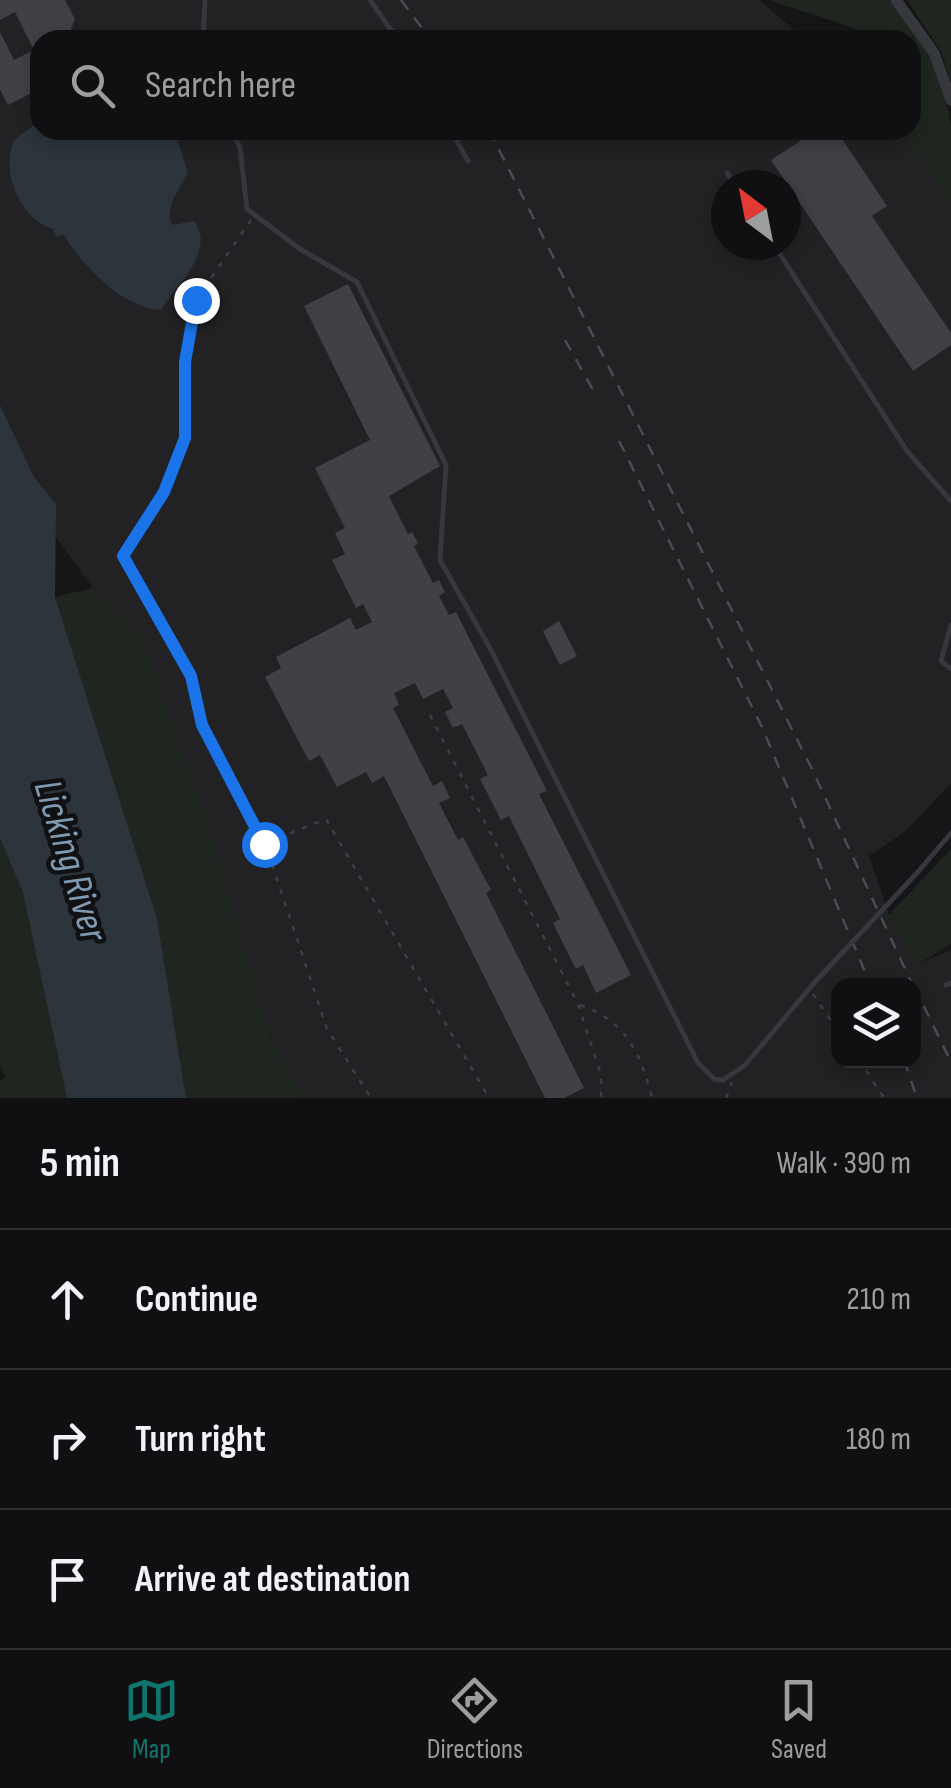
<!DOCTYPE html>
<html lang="en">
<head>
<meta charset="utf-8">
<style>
  :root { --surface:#101012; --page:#19191b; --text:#f1f3f6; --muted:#9c9d9f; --line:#303032; --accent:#0f766e }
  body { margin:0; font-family:"Sofia Sans Condensed",sans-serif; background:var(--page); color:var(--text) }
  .controls { position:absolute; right:30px; bottom:30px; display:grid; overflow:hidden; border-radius:20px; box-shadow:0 5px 15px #0003 }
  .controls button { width:90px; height:90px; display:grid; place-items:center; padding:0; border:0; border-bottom:2px solid var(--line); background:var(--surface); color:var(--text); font:50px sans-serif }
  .compass { position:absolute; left:711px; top:170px; width:90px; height:90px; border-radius:50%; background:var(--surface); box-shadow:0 5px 15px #0003; rotate:328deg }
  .stop { position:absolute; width:30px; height:30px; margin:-22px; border:8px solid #1a73e8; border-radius:50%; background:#fff }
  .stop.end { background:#1a73e8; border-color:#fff; box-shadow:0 2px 10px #0008 }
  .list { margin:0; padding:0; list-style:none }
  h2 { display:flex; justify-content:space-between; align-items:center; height:130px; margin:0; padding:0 40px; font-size:42px }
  h2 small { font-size:32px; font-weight:400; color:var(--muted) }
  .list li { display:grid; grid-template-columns:65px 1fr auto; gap:30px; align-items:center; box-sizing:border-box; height:140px; padding:0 40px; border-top:2px solid var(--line) }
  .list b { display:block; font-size:38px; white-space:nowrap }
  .list em { font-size:32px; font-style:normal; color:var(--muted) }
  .icon { flex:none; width:55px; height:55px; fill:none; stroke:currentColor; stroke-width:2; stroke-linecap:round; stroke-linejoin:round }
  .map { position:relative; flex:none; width:951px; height:1098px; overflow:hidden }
  .search { position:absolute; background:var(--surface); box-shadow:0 5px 15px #0003; left:30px; right:30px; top:30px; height:110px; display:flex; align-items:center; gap:25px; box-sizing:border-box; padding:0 35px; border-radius:30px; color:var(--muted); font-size:38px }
  .sheet { height:550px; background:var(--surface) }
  nav { display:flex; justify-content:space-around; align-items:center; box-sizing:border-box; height:140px; border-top:2px solid var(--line); background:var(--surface); font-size:28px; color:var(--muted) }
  nav a { display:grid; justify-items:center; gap:5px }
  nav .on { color:var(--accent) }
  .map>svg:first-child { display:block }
</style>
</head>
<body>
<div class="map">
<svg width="951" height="1098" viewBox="0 0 951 1098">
  <rect width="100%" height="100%" fill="#161618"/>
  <path fill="#222225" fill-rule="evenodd" d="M0,0h759l47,40h-766v90h859l52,75v578l-44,47 -38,26 20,59 26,50 36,-15v148h-647l-34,-61 -128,-399 -49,-50 -40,-55 3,-29 -22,-26 -34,-73zM726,185h60v60h-60zM838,986h76v74h-76z"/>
  <g fill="#1e261f">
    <path d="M769,0h120c31,28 57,84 62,126 0,25 0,53 0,79l-52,-75h12v-90h-41l-4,-8z"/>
    <polygon points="907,0 951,0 951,82 941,51"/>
    <polygon points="93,588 142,638 210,830 270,1037 304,1098 186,1098 157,918 55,597"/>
    <polygon points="0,838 23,893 67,1098 0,1098 0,1082 5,1076 0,1065"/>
    <polygon points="951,849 951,944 915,966 889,915"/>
  </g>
  <g fill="#2c353c">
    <path d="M40,121v9l135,3 13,40 -16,28 -3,18 4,6 21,-4c23,30 -19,66 -33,89 -39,-2 -79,-45 -98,-76l-7,3 -3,-8c-32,-10 -53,-56 -39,-88 7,-8 18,-13 26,-20z"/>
    <polygon points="0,405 34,477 56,504 55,597 157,918 186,1098 67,1098 23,893 0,838"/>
  </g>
  <g fill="#404145">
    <polygon points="0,0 65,0 75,19 71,29 76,38 40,40 40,89 8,105 0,89 0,32 14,60 34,50 15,12 0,20"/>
    <polygon points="817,130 836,130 887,206 872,216 951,333 951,345 913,371 771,160"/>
    <polygon points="348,284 440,466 389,496 408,534 412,532 418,543 414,546 433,583 439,580 445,592 439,596 449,615 456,612 547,791 539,794 631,975 596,993 583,965 576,969 553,923 560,919 509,816 501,820 480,779 488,775 462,724 453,728 445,712 453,708 443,689 423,699 415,683 394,693 399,705 393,708 433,786 442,781 450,798 439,803 458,840 463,837 491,890 486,893 584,1088 564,1098 545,1098 384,776 372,783 366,772 337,787 320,755 309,761 265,677 281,668 276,657 350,618 356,630 372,622 363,604 356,608 332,560 345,554 335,533 345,528 315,468 370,440 304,306"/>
    <polygon points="559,621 577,656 560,665 543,631"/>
  </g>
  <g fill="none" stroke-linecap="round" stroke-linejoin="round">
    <g stroke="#3d3f44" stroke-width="2.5" stroke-dasharray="5 8" stroke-linecap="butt">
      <polyline points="251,220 196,300 185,361 185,439 164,492 123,556 191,676 202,725 239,799 261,831 327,1029 371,1098"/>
      <polyline points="430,715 578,1004 601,1075 601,1098"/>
      <polyline points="266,843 326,819 489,1098"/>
      <polyline points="813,994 838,1031"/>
      <path d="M580,1005c46,16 60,47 72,93"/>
      <polyline points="859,1060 884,1098"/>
      <polyline points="726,1098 732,1082"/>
    </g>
    <g stroke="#37383d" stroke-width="5">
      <polyline points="370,0 398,40"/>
      <polyline points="203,40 205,0"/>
      <polyline points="231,130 240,147 247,209 300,249 357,282 446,465 440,560 492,652 698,1063 714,1079 723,1080 745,1065 814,983"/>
      <polyline points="451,130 468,161"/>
      <polyline points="727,173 735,185"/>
      <polyline points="774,245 907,451 951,501"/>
      <polyline points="951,625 941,661 951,669"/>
      <polyline points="917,873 951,833"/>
      <polyline points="946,985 951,983"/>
    </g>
    <polyline stroke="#37383d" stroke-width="11" points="896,0 934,53 951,100"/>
    <g stroke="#4a4c52" stroke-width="2.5" stroke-dasharray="12 10" stroke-linecap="butt">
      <polyline points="401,0 431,40"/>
      <polyline points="489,130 811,767 913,986"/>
      <polyline points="565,340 597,397"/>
      <polyline points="619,441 762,727 871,986"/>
      <polyline points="914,986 951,1062"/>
      <polyline points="904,1060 917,1098"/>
    </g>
    <polyline stroke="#37383d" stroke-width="5" points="814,983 917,873"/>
  </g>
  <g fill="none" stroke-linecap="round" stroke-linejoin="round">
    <polyline stroke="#1a73e8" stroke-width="12" points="196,300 185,362 185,438 164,492 123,556 191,676 202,725 264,844"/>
  </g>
  <g text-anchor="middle" stroke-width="9" stroke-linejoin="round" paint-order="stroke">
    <g font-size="40" font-style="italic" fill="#7f9bb3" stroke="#111113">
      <text transform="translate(72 860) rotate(73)" y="14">Licking River</text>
    </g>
  </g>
</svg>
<div class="controls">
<button><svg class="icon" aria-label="layers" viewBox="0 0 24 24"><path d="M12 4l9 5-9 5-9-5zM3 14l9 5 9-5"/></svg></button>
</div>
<svg class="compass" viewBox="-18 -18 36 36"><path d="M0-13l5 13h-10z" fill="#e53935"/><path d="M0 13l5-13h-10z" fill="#9c9d9f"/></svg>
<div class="stop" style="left:264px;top:844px"></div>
<div class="stop end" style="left:196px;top:300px"></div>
<div class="search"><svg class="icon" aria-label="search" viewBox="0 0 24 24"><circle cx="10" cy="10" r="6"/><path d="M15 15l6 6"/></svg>Search here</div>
</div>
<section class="sheet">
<h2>5 min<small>Walk · 390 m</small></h2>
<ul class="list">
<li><svg class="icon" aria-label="ahead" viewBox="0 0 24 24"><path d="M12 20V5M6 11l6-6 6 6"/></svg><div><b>Continue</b></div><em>210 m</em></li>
<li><svg class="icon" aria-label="right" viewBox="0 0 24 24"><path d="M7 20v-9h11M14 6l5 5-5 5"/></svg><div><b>Turn right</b></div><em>180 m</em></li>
<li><svg class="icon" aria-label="arrive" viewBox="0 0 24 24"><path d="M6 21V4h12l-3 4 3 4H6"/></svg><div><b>Arrive at destination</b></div></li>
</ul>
</section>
<nav>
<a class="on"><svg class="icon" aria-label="map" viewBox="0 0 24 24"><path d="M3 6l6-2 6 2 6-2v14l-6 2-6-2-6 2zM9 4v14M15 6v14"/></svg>Map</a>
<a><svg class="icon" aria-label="directions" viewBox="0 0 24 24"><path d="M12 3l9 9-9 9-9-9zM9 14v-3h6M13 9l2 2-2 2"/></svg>Directions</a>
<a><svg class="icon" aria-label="saved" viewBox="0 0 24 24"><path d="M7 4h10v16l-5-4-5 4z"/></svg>Saved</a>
</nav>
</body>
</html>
